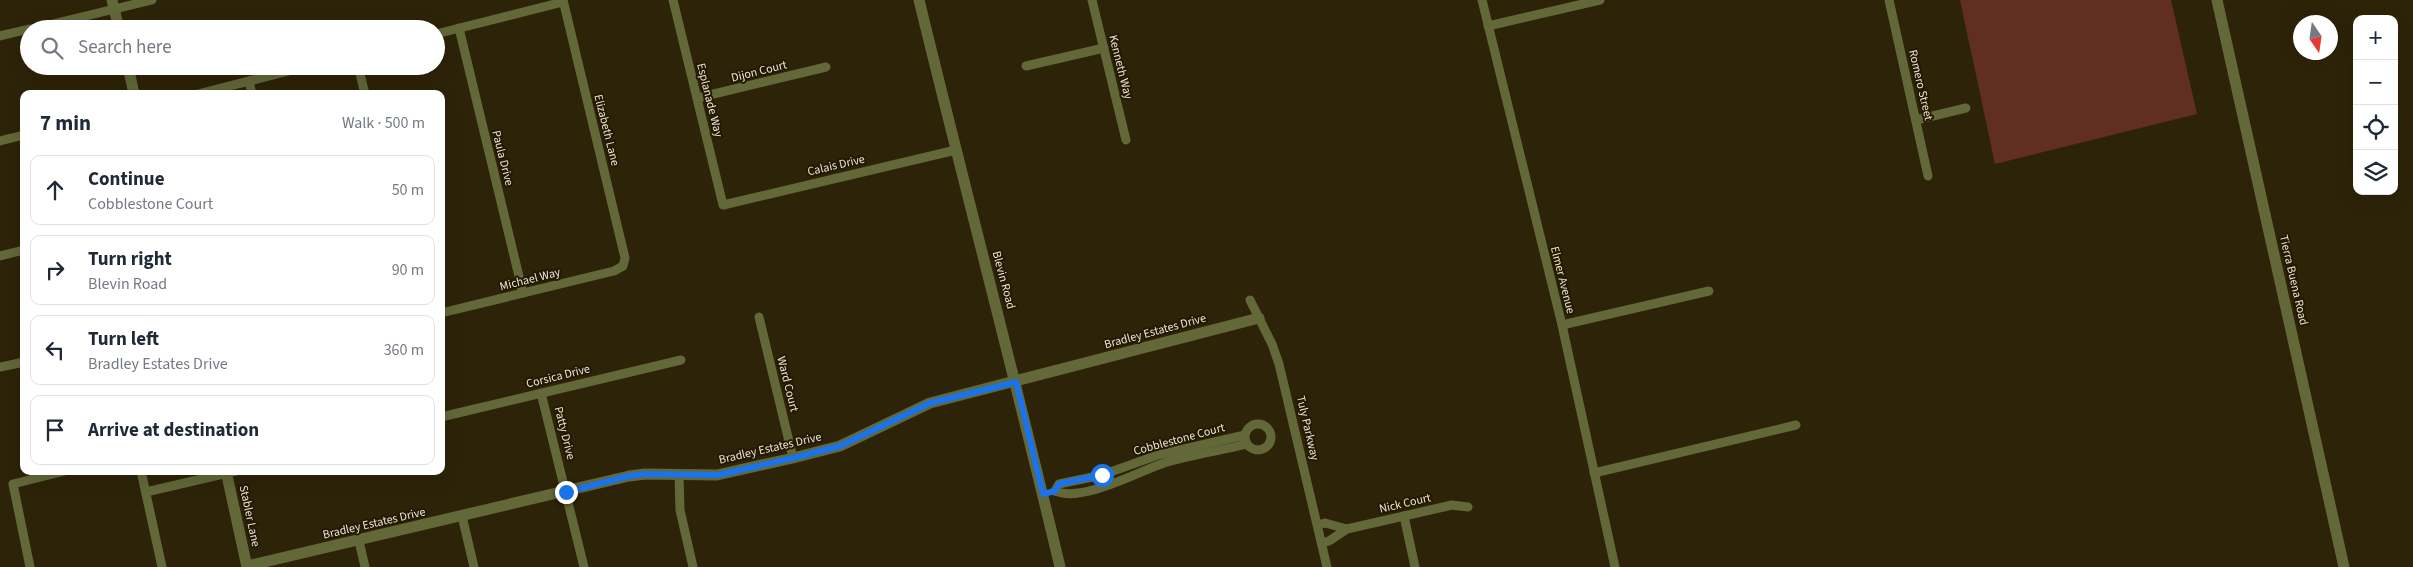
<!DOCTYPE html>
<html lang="en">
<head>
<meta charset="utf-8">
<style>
  :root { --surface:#fff; --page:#f6f6f7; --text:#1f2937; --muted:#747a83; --line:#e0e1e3 }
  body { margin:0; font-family:"Source Sans 3",sans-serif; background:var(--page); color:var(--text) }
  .controls { position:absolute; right:15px; top:15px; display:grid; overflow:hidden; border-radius:10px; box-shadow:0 5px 20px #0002 }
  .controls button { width:45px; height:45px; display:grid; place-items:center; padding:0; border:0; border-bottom:1px solid var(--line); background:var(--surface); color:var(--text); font:25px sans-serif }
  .compass { position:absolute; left:2293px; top:15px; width:45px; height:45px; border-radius:50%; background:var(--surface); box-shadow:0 5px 20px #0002; rotate:167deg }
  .stop { position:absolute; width:15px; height:15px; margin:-11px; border:4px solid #1a73e8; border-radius:50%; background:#fff }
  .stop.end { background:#1a73e8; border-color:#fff; box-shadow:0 1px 5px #0008 }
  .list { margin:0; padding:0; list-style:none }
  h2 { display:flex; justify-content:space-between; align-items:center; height:65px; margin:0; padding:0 20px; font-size:21px }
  h2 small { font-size:16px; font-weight:400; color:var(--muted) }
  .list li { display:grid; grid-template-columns:32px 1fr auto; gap:15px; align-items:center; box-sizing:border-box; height:70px; margin:0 10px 10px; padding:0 10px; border:1px solid var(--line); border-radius:10px }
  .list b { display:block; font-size:19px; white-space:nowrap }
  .list p { margin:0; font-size:16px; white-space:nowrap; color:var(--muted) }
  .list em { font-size:16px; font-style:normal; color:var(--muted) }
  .icon { flex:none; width:28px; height:28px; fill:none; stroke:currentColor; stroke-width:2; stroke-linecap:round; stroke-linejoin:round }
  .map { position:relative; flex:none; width:2413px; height:567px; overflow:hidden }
  .search { position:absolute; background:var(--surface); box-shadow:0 5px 20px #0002; left:20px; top:20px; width:425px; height:55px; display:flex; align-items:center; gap:12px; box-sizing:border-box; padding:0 18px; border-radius:28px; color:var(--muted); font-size:19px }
  .panel { position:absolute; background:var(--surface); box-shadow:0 5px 20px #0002; left:20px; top:90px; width:425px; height:385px; border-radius:10px }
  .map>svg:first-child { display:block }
</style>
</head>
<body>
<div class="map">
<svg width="2413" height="567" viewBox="0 0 2413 567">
  <rect width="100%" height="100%" fill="#2d2308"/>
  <polygon fill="#602e23" points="1960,0 2171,0 2197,114 1995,164"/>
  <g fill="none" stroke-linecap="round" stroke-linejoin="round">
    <g stroke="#626838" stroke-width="9">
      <polyline points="673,0 723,205 956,150"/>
      <polyline points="1092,0 1126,140"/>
      <polyline points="1482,0 1562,325 1615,567"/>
      <polyline points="1889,0 1928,176"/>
      <polyline points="1488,26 1600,0"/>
      <polyline points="459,28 523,293"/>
      <polyline points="32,29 152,0"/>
      <polyline points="436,34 563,2"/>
      <polyline points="0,36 29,29"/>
      <polyline points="358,66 365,94"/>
      <polyline points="1026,66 1104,48"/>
      <polyline points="249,81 252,94"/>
      <polyline points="198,94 308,66"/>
      <polyline points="697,98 826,67"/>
      <polyline points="1916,120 1966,108"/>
      <polyline points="0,141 24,135"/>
      <polyline points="0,256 24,250"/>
      <polyline points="1250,300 1272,344 1279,364 1327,567"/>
      <polyline points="441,313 614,271 623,266 625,258 563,0"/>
      <polyline points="759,317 793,458"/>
      <polyline points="1562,325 1709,291"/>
      <polyline points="0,367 24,362"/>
      <polyline points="541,393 584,567"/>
      <polyline points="441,417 681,360"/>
      <circle cx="1258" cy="437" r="13"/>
      <polyline points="141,471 162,567"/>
      <polyline points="1594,473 1796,425"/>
      <polyline points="679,475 680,510 693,567"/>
      <polyline points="1055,491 1059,484 1102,475 1158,455 1245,435"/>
      <path d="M1055,491c27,12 82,-19 109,-28 27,-8 55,-12 83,-19"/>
      <polyline points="146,492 236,471"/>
      <polyline points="462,516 474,567"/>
      <polyline points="1404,516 1415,567"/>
      <polyline points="1318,525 1325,523 1347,529"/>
      <polyline points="359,541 365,567"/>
      <polyline points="1322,543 1329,541 1347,529 1452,505 1468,507"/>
      <polyline points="30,567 13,484 65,471"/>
    </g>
    <g stroke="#626838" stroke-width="11">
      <polyline points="112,0 119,29"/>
      <path d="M919,0c46,189 96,377 141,567"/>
      <polyline points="2217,0 2344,567"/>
      <polyline points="128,66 134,94"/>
      <polyline points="226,471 247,567"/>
      <polyline points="247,566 629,476 645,474 717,475 793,458 840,446 930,403 1259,318"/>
    </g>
  </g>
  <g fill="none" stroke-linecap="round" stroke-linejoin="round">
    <polyline stroke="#1a73e8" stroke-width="6" points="566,492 629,476 645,474 718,475 793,458 840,446 930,403 1016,382 1043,494 1055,491 1059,484 1102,475"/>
  </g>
  <g text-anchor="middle" stroke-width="4" stroke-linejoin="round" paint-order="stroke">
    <g font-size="12" fill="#ebe5d5" stroke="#241901">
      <text transform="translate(1121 67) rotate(76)" y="4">Kenneth Way</text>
      <text transform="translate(759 71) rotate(-14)" y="4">Dijon Court</text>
      <text transform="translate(1921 85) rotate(77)" y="4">Romero Street</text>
      <text transform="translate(710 100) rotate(76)" y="4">Esplanade Way</text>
      <text transform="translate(607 130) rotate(76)" y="4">Elizabeth Lane</text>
      <text transform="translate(503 158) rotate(76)" y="4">Paula Drive</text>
      <text transform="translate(836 165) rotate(-13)" y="4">Calais Drive</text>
      <text transform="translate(530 279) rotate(-14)" y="4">Michael Way</text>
      <text transform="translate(1004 280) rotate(75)" y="4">Blevin Road</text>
      <text transform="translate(1563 280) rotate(76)" y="4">Elmer Avenue</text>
      <text transform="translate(2294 280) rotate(77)" y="4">Tierra Buena Road</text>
      <text transform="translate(1155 331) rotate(-15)" y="4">Bradley Estates Drive</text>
      <text transform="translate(558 376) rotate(-14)" y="4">Corsica Drive</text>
      <text transform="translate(788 384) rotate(76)" y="4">Ward Court</text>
      <text transform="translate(1308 428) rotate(77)" y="4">Tuly Parkway</text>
      <text transform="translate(565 433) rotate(76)" y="4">Patty Drive</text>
      <text transform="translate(1179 439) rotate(-15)" y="4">Cobblestone Court</text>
      <text transform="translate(770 448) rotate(-13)" y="4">Bradley Estates Drive</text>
      <text transform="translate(1405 503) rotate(-13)" y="4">Nick Court</text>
      <text transform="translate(250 516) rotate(78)" y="4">Stabler Lane</text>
      <text transform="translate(374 523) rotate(-13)" y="4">Bradley Estates Drive</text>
    </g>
  </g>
</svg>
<div class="controls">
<button>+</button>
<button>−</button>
<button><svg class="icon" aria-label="locate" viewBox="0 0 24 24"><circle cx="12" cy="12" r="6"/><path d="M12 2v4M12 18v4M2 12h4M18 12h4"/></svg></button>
<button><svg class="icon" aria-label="layers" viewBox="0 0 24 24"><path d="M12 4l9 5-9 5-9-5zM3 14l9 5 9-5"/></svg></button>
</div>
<svg class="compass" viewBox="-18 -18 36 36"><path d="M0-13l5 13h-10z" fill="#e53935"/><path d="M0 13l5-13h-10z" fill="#747a83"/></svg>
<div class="stop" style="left:1102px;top:475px"></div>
<div class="stop end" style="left:566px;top:492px"></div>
<div class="search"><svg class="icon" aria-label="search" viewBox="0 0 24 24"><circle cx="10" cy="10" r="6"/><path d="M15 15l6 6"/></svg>Search here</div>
<section class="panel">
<h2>7 min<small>Walk · 500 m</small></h2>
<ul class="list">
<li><svg class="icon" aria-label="ahead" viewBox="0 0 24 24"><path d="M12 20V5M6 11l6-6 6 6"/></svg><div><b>Continue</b><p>Cobblestone Court</p></div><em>50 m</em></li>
<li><svg class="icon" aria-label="right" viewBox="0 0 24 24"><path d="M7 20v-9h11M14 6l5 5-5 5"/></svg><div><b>Turn right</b><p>Blevin Road</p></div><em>90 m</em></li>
<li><svg class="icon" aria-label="left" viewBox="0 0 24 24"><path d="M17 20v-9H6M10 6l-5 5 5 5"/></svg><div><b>Turn left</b><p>Bradley Estates Drive</p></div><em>360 m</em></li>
<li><svg class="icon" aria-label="arrive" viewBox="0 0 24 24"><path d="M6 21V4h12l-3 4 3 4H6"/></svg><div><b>Arrive at destination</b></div></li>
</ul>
</section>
</div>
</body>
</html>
